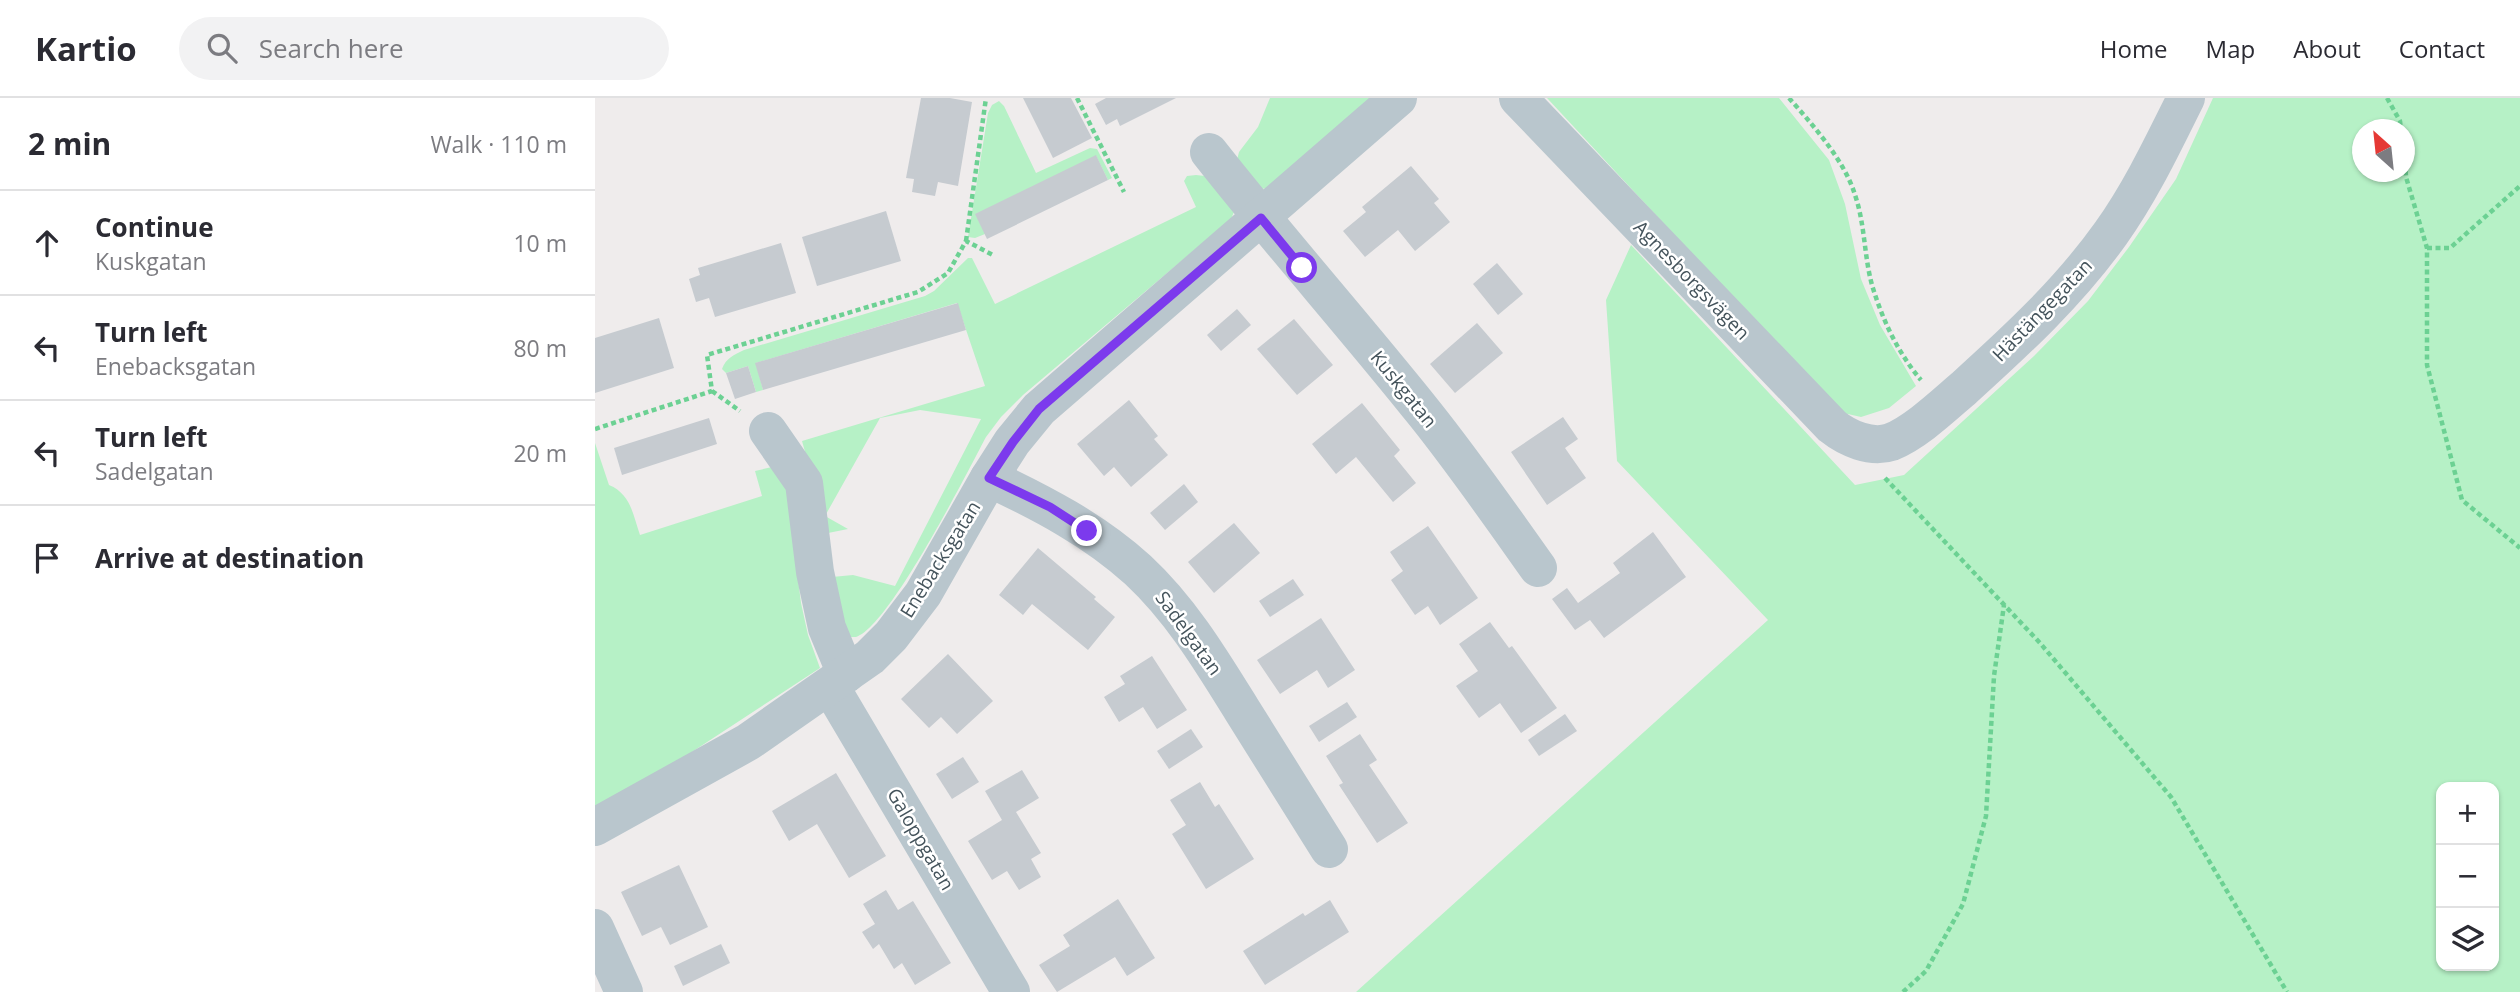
<!DOCTYPE html>
<html lang="en">
<head>
<meta charset="utf-8">
<style>
  :root { --surface:#fff; --page:#f2f2f3; --text:#2b2b33; --muted:#7c7c81; --line:#e1e1e2 }
  body { margin:0; font-family:"Open Sans",sans-serif; background:var(--page); color:var(--text) }
  .controls { position:absolute; right:21px; bottom:21px; display:grid; overflow:hidden; border-radius:14px; box-shadow:0 2px 5px #0004 }
  .controls button { width:63px; height:63px; display:grid; place-items:center; padding:0; border:0; border-bottom:2px solid var(--line); background:var(--surface); color:var(--text); font:35px sans-serif }
  .compass { position:absolute; left:1757px; top:21px; width:63px; height:63px; border-radius:50%; background:var(--surface); box-shadow:0 2px 5px #0004; rotate:333deg }
  .stop { position:absolute; width:21px; height:21px; margin:-16px; border:5px solid #7c3aed; border-radius:50%; background:#fff }
  .stop.end { background:#7c3aed; border-color:#fff; box-shadow:0 2px 7px #0008 }
  .list { margin:0; padding:0; list-style:none }
  h2 { display:flex; justify-content:space-between; align-items:center; height:91px; margin:0; padding:0 28px; font-size:30px }
  h2 small { font-size:23px; font-weight:400; color:var(--muted) }
  .list li { display:grid; grid-template-columns:46px 1fr auto; gap:21px; align-items:center; box-sizing:border-box; height:105px; padding:0 28px; border-top:2px solid var(--line) }
  .list b { display:block; font-size:26px; white-space:nowrap }
  .list p { margin:0; font-size:23px; white-space:nowrap; color:var(--muted) }
  .list em { font-size:23px; font-style:normal; color:var(--muted) }
  .icon { flex:none; width:38px; height:38px; fill:none; stroke:currentColor; stroke-width:2; stroke-linecap:round; stroke-linejoin:round }
  .map { position:relative; flex:none; width:1925px; height:894px; overflow:hidden }
  header { display:flex; align-items:center; gap:42px; box-sizing:border-box; height:98px; padding:0 35px; background:var(--surface); border-bottom:2px solid var(--line) }
  header strong { font-size:33px }
  nav { display:flex; gap:38px; margin-inline-start:auto; font-size:24px }
  .search { width:490px; height:63px; background:var(--page); display:flex; align-items:center; gap:18px; box-sizing:border-box; padding:0 24px; border-radius:38px; color:var(--muted); font-size:26px }
  main { display:flex }
  aside { flex:1; background:var(--surface) }
  .map>svg:first-child { display:block }
</style>
</head>
<body>
<header>
<strong>Kartio</strong>
<div class="search"><svg class="icon" aria-label="search" viewBox="0 0 24 24"><circle cx="10" cy="10" r="6"/><path d="M15 15l6 6"/></svg>Search here</div>
<nav><a>Home</a><a>Map</a><a>About</a><a>Contact</a></nav>
</header>
<main>
<aside>
<h2>2 min<small>Walk · 110 m</small></h2>
<ul class="list">
<li><svg class="icon" aria-label="ahead" viewBox="0 0 24 24"><path d="M12 20V5M6 11l6-6 6 6"/></svg><div><b>Continue</b><p>Kuskgatan</p></div><em>10 m</em></li>
<li><svg class="icon" aria-label="left" viewBox="0 0 24 24"><path d="M17 20v-9H6M10 6l-5 5 5 5"/></svg><div><b>Turn left</b><p>Enebacksgatan</p></div><em>80 m</em></li>
<li><svg class="icon" aria-label="left" viewBox="0 0 24 24"><path d="M17 20v-9H6M10 6l-5 5 5 5"/></svg><div><b>Turn left</b><p>Sadelgatan</p></div><em>20 m</em></li>
<li><svg class="icon" aria-label="arrive" viewBox="0 0 24 24"><path d="M6 21V4h12l-3 4 3 4H6"/></svg><div><b>Arrive at destination</b></div></li>
</ul>
</aside>
<div class="map">
<svg width="1925" height="894" viewBox="0 0 1925 894">
  <rect width="100%" height="100%" fill="#efecec"/>
  <g fill="#b6f1c6" fill-rule="evenodd">
    <polygon points="675,0 784,0 674,90 666,91 642,62 644,54 663,29"/>
    <polygon points="952,0 1184,0 1234,62 1250,106 1266,181 1285,227 1321,288 1294,310 1266,319 1244,314"/>
    <path d="M1618,0h307v894h-1164l412,-372 -151,-159 -11,-161 25,-55 224,240 49,-10 130,-119 54,-55 41,-54 47,-68zM1768,32h42v42h-42zM1846,689h53v179h-53z"/>
    <polygon points="404,3 409,8 441,75 495,50 502,51 517,80 513,82 501,58 390,136 380,140 373,139 393,15 397,7"/>
    <path d="M601,77l9,1 29,36 -3,7 -208,176 -22,22 -15,20c-19,36 -97,190 -130,200 0,0 -9,0 -10,0l-14,-60 21,-2 42,11 86,-167 -61,-9 -40,8 -55,98 23,13 -20,4 -26,-92 183,-55 -28,-83 -201,60 7,27 -7,2 -8,-26 -22,7 -4,-4c4,-11 12,-14 22,-19l181,-54 9,-5 34,-33h4l23,46 201,-97 -12,-26 3,-5z"/>
    <path d="M0,345l14,42c22,9 24,30 31,50l122,-39 -7,-25 17,-4 15,24 14,112 7,32 12,33 -151,99 -74,42z"/>
  </g>
  <g fill="#c6cbd0">
    <polygon points="326,0 355,0 377,4 363,88 343,84 340,98 317,94 319,81 311,80"/>
    <polygon points="428,0 476,0 497,40 458,60"/>
    <polygon points="511,0 581,0 525,28 522,21 511,27 500,6"/>
    <polygon points="501,57 513,82 392,141 380,116"/>
    <polygon points="816,68 844,101 839,105 855,124 820,153 803,132 770,159 748,133 771,114 767,109"/>
    <polygon points="291,113 306,163 222,188 207,139"/>
    <polygon points="186,145 201,195 120,219 114,200 101,204 94,181 105,177 103,170"/>
    <polygon points="902,165 928,196 903,217 878,186"/>
    <polygon points="363,205 371,232 168,292 160,265"/>
    <polygon points="642,211 656,227 626,253 612,237"/>
    <polygon points="64,220 79,270 0,295 0,240"/>
    <polygon points="699,221 738,267 702,297 662,251"/>
    <polygon points="882,225 908,255 860,295 835,266"/>
    <polygon points="153,268 161,294 140,301 131,275"/>
    <polygon points="534,302 563,338 559,341 573,357 536,389 519,369 509,378 482,346"/>
    <polygon points="767,305 805,352 799,358 821,385 798,404 761,359 741,376 717,346"/>
    <polygon points="968,319 983,341 970,350 991,380 952,407 916,354"/>
    <polygon points="114,320 122,346 27,377 19,350"/>
    <polygon points="589,386 603,404 570,432 555,415"/>
    <polygon points="639,425 665,455 619,495 593,464"/>
    <polygon points="833,428 883,500 845,527 833,508 820,517 796,482 808,473 795,454"/>
    <polygon points="1058,434 1091,479 1009,540 995,522 980,532 957,501 972,490 983,505 1025,475 1018,465"/>
    <polygon points="443,450 501,499 499,501 520,519 493,552 437,506 428,517 404,497"/>
    <polygon points="698,481 709,497 675,519 664,503"/>
    <polygon points="726,520 760,572 733,590 722,572 685,596 662,562"/>
    <polygon points="895,524 914,550 917,548 962,610 926,635 905,605 884,620 861,588 883,573 864,546"/>
    <polygon points="353,556 398,603 362,636 346,619 334,630 306,601"/>
    <polygon points="557,558 592,612 562,631 548,609 524,624 509,599 530,586 525,578"/>
    <polygon points="752,604 762,619 724,644 714,628"/>
    <polygon points="970,616 982,633 944,658 933,642"/>
    <polygon points="596,631 608,649 574,671 562,653"/>
    <polygon points="765,636 782,662 774,667 813,725 782,745 744,687 748,685 731,658"/>
    <polygon points="368,659 384,684 357,701 341,676"/>
    <polygon points="427,672 444,700 421,714 446,755 436,761 446,779 424,792 412,773 397,782 373,743 407,722 390,693"/>
    <polygon points="241,675 291,758 254,780 222,726 194,743 177,713"/>
    <polygon points="605,684 620,709 624,706 659,761 611,791 577,736 591,727 575,702"/>
    <polygon points="84,767 113,829 75,847 66,829 47,838 26,794"/>
    <polygon points="291,792 303,812 318,803 356,865 320,887 307,865 299,871 284,846 278,851 267,834 280,826 268,806"/>
    <polygon points="523,801 560,860 532,878 520,859 462,894 444,867 475,848 468,837"/>
    <polygon points="735,802 754,834 670,887 648,853 708,815 710,818"/>
    <polygon points="126,846 135,865 88,888 79,868"/>
  </g>
  <g fill="none" stroke-linecap="round" stroke-linejoin="round">
    <g stroke="#6cd193" stroke-width="4.5" stroke-dasharray="5 3.5" stroke-linecap="butt">
      <polyline points="482,0 529,94"/>
      <path d="M1194,0c23,26 56,63 66,97 10,29 9,61 17,90 10,34 26,68 49,95"/>
      <polyline points="1792,0 1805,23 1806,32"/>
      <polyline points="1810,64 1811,79 1832,150 1832,267 1867,402 1925,450"/>
      <polyline points="371,143 391,0"/>
      <polyline points="1832,150 1855,150 1925,88"/>
      <polyline points="117,293 145,313"/>
      <polyline points="0,331 117,293 112,257 323,194 353,175 371,143 398,157"/>
      <polyline points="1290,380 1445,545 1576,699 1692,894"/>
      <polyline points="1308,894 1331,873 1368,806 1391,718 1399,578 1409,507"/>
    </g>
    <g stroke="#b9c6cd" stroke-width="38">
      <path d="M923,0l314,328c15,12 39,23 59,16 25,-10 53,-37 73,-54 53,-48 105,-96 147,-155 30,-42 52,-89 75,-135"/>
      <path d="M614,54c70,89 145,173 216,262 40,50 76,102 113,154"/>
      <polyline points="173,333 209,385 220,474 232,530 251,576"/>
      <path d="M394,380c53,25 105,52 149,92 43,40 73,90 104,140 29,46 58,93 87,139"/>
      <polyline points="235,588 416,894"/>
      <polyline points="0,729 153,644 275,559 296,538 328,496 394,380 417,344 444,311 803,0"/>
      <polyline points="0,830 29,894"/>
    </g>
  </g>
  <g fill="none" stroke-linecap="round" stroke-linejoin="round">
    <polyline stroke="#7c3aed" stroke-width="9" points="492,433 455,409 394,380 418,344 444,311 666,120 707,170"/>
  </g>
  <g text-anchor="middle" stroke-width="5" stroke-linejoin="round" paint-order="stroke">
    <g font-size="19" fill="#44535b" stroke="#fff">
      <text transform="translate(1097 182) rotate(46)" y="7">Agnesborgsvägen</text>
      <text transform="translate(1447 212) rotate(-46)" y="7">Hästängegatan</text>
      <text transform="translate(809 291) rotate(51)" y="7">Kuskgatan</text>
      <text transform="translate(345 461) rotate(-58)" y="7">Enebacksgatan</text>
      <text transform="translate(594 535) rotate(54)" y="7">Sadelgatan</text>
      <text transform="translate(326 741) rotate(60)" y="7">Galoppgatan</text>
    </g>
  </g>
</svg>
<div class="controls">
<button>+</button>
<button>−</button>
<button><svg class="icon" aria-label="layers" viewBox="0 0 24 24"><path d="M12 4l9 5-9 5-9-5zM3 14l9 5 9-5"/></svg></button>
</div>
<svg class="compass" viewBox="-18 -18 36 36"><path d="M0-13l5 13h-10z" fill="#e53935"/><path d="M0 13l5-13h-10z" fill="#7c7c81"/></svg>
<div class="stop" style="left:707px;top:170px"></div>
<div class="stop end" style="left:492px;top:433px"></div>
</div>
</main>
</body>
</html>
